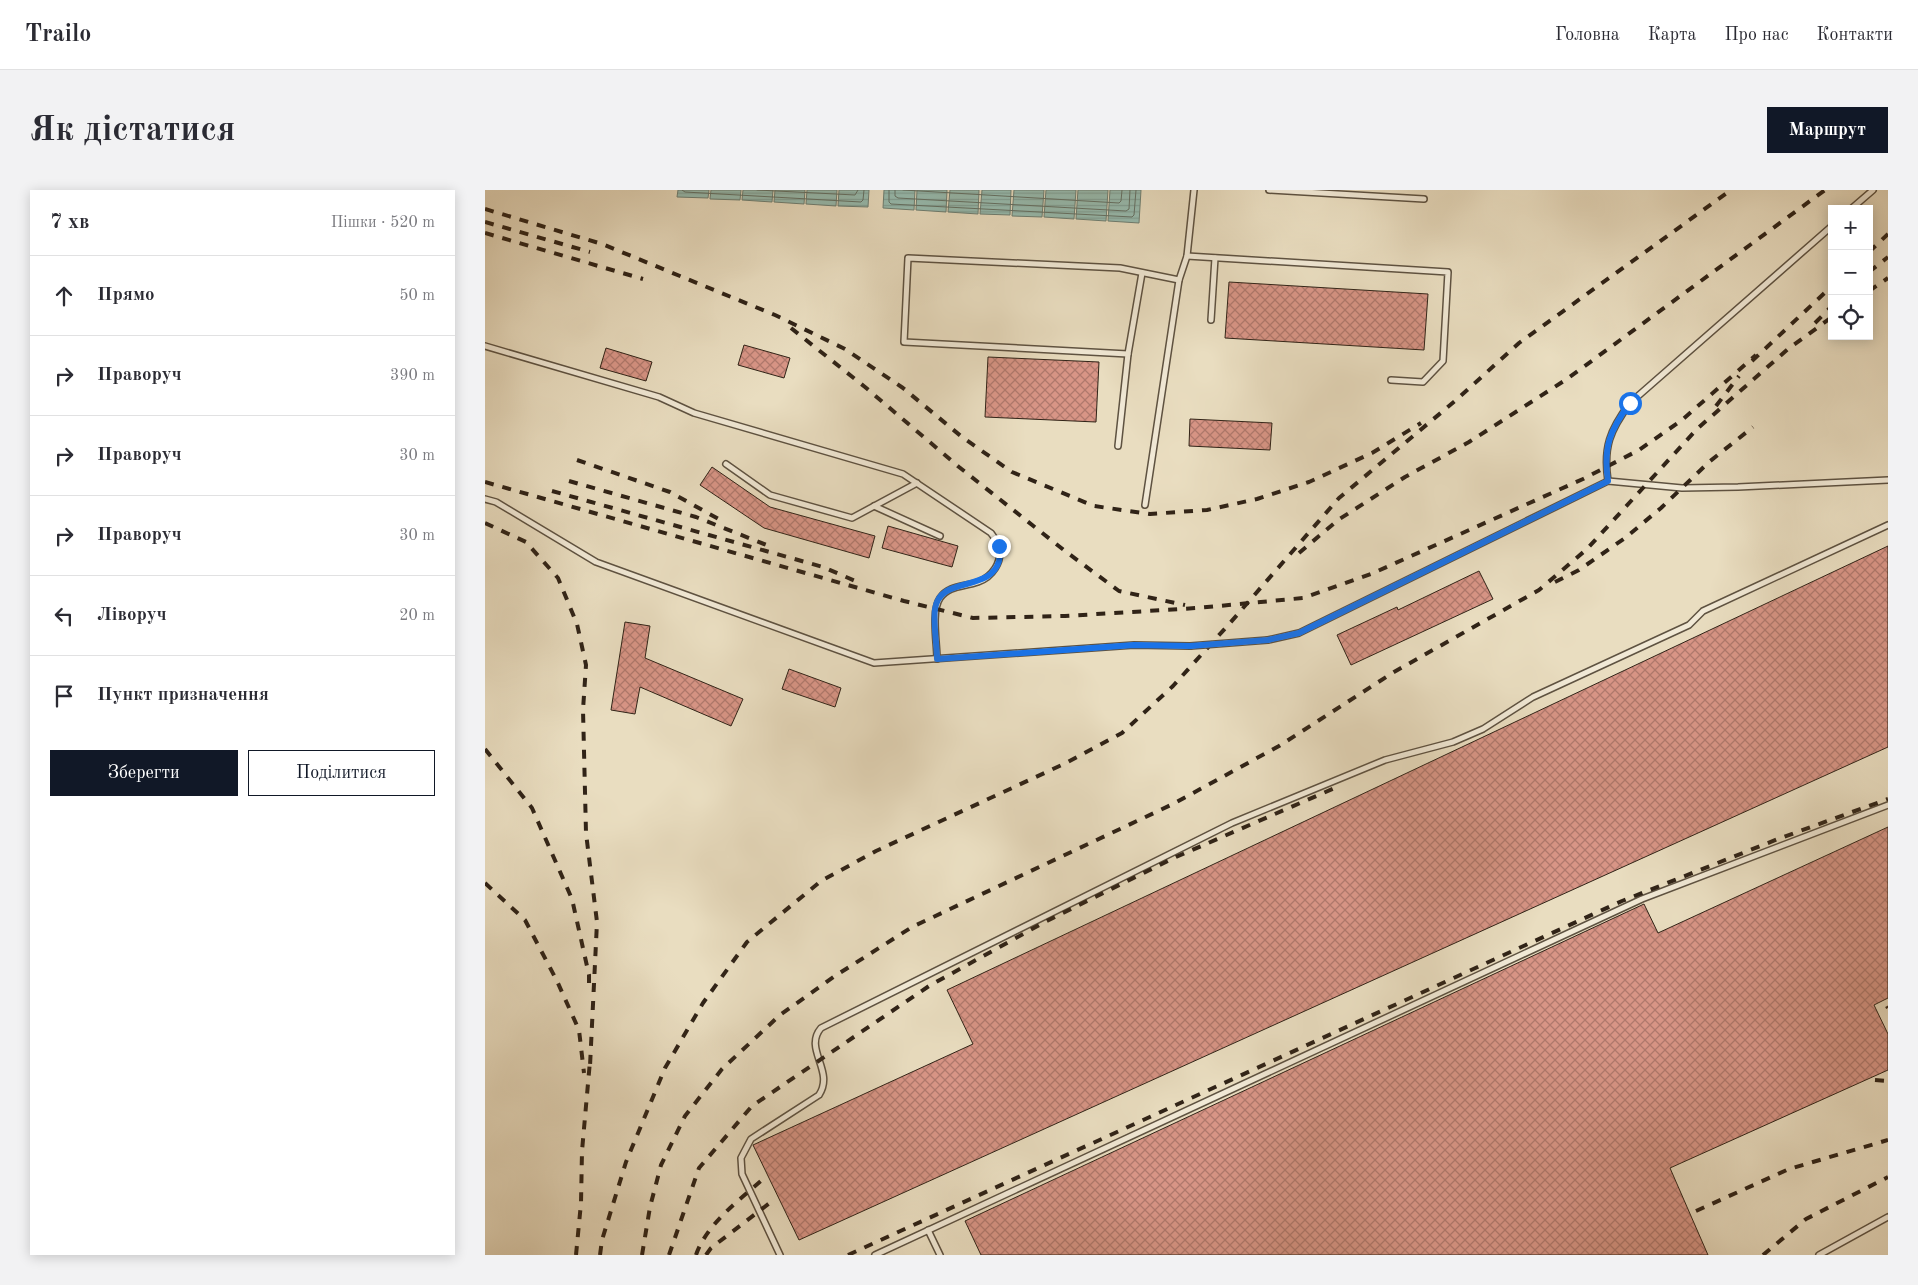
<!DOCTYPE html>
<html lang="uk">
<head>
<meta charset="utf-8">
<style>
  :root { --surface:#fff; --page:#f2f2f3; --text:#2b2b33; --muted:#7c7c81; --line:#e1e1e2; --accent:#111827 }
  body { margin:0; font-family:"Old Standard TT",serif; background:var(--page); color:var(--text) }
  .controls { position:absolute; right:15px; top:15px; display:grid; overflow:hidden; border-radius:0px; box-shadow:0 2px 12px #0003 }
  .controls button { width:45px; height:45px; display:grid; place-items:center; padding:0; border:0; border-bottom:1px solid var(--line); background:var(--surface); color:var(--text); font:25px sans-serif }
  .stop { position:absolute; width:15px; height:15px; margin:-11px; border:4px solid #1a73e8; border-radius:50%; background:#fff }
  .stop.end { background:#1a73e8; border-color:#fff; box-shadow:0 1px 5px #0008 }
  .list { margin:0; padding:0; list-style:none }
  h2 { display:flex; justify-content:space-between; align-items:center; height:65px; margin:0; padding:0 20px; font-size:21px }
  h2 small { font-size:16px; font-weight:400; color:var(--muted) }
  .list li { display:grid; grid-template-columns:32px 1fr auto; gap:15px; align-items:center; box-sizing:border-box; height:80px; padding:0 20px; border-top:1px solid var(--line) }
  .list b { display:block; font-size:19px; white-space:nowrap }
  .list em { font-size:16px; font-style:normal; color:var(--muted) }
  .actions { display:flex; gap:10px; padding:15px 20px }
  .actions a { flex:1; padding:11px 0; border:1px solid var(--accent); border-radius:0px; text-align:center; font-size:18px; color:var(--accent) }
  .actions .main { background:var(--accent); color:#fff }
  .icon { flex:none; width:28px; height:28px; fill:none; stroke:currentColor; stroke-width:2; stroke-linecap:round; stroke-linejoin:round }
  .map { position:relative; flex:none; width:1403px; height:1065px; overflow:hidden; border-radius:0px }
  header { display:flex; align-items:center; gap:30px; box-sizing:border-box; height:70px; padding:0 25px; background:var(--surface); border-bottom:1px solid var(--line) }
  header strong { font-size:24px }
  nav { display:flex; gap:28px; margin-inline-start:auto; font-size:18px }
  .intro { display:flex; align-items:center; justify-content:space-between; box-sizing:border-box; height:120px; padding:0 30px }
  h1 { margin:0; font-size:35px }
  .button { padding:12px 22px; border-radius:0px; background:var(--accent); color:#fff; font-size:18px; font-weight:700 }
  main { display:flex; gap:30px; padding:0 30px }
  aside { flex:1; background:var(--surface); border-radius:0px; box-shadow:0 2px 12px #0003 }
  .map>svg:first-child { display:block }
</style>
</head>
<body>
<header>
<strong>Trailo</strong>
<nav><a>Головна</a><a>Карта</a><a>Про нас</a><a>Контакти</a></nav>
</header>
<div class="intro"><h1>Як дістатися</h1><a class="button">Маршрут</a></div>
<main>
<aside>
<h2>7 хв<small>Пішки · 520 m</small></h2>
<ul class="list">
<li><svg class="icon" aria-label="ahead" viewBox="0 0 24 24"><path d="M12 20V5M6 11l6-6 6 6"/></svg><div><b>Прямо</b></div><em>50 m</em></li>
<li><svg class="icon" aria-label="right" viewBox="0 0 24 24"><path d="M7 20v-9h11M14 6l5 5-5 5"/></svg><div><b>Праворуч</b></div><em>390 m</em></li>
<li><svg class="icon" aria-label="right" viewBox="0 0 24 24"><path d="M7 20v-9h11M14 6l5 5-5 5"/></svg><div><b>Праворуч</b></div><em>30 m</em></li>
<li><svg class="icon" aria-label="right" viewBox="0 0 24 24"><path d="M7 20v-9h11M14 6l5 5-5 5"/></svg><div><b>Праворуч</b></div><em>30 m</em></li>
<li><svg class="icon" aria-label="left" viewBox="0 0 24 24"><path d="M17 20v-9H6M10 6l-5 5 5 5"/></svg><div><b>Ліворуч</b></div><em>20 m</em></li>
<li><svg class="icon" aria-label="arrive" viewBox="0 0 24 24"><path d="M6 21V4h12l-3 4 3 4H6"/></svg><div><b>Пункт призначення</b></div></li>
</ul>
<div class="actions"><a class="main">Зберегти</a><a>Поділитися</a></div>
</aside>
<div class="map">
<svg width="1403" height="1065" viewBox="0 0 1403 1065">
  <defs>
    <pattern id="water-rules" width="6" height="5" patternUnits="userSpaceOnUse" patternTransform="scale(1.25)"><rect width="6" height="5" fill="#97bcb0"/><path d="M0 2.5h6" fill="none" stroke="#82a197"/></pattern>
    <pattern id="building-cross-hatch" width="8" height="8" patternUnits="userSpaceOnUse" patternTransform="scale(1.25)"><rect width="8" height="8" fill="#d89586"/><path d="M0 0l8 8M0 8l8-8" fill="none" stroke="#b0796d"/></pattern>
  </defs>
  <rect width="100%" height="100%" fill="#e9ddc0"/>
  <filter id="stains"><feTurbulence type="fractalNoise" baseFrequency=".004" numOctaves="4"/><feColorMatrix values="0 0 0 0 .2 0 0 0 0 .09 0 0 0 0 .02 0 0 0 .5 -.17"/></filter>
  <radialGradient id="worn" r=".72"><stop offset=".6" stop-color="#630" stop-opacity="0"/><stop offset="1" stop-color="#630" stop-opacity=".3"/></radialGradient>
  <g fill="url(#water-rules)" stroke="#6e7f73">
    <polygon points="193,0 224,0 223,8 192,7"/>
    <polygon points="226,0 256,0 255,10 225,9"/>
    <polygon points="258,0 288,0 287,12 257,10"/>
    <polygon points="290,0 320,0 319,14 289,12"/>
    <polygon points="322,0 352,0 351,16 321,14"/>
    <polygon points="354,0 384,0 383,17 353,16"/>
    <polygon points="399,0 430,0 429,20 398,18"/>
    <polygon points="432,0 462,0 461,22 431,20"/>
    <polygon points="465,0 494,0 493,24 463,22"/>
    <polygon points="497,0 526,0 525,25 495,24"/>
    <polygon points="529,0 559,0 557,27 527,26"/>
    <polygon points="561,0 591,0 589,29 559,27"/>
    <polygon points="593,0 623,0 621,31 591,29"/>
    <polygon points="625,0 656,0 654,33 623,31"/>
  </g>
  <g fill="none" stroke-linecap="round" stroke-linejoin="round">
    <g stroke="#647064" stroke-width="1">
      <polyline points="197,0 200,2 376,12 378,10 379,0"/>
      <polyline points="272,0 370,5 373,0"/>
      <polyline points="404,0 404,12 406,14 647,27 649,25 651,0"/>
      <polyline points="410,0 410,6 413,8 641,21 644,19 645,0"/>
      <polyline points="418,0 634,13 636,11 637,0"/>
    </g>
  </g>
  <g fill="url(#building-cross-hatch)" stroke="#302317">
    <polygon points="744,92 943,104 939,160 740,148"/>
    <polygon points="259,155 305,168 299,188 253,175"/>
    <polygon points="121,158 167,172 161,191 115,178"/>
    <polygon points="503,167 614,172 611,232 500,227"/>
    <polygon points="705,229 787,233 785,260 704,256"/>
    <polygon points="227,277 285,317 390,346 384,368 279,338 215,295"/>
    <polygon points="403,336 473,356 467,377 397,358"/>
    <polygon points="1403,356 1403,557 314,1050 268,955 488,854 462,800"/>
    <polygon points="994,381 1008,409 866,475 852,445 912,417 913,420"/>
    <polygon points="140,432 165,436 160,468 258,509 246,536 155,497 150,524 126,520"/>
    <polygon points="304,479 356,498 350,517 297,499"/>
    <polygon points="1403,637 1403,808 1389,815 1403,844 1403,880 1185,978 1223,1065 496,1065 480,1031 1159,714 1173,743"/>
  </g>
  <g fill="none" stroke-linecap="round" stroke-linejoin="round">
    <g stroke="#5e5241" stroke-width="8">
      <g id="lane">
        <polyline points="784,0 939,9"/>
        <polyline points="1366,19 1388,0"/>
        <polyline points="702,66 963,82 958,171 938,192 906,190"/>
        <polyline points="726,130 730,68"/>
        <path d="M0,156l174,51 35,16 209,61 88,59c2,3 6,8 8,13 4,16 -7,31 -21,36 -14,5 -29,3 -38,16 -9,13 -3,45 -3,61"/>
        <polyline points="643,164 419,152 423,68 635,78 694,90"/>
        <polyline points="633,256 643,164 657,83"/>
        <polyline points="241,274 285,305 367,328 432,293"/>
        <path d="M1123,291c-5,-34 2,-51 22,-78l202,-177"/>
        <polyline points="0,309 11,312 111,372 389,473 649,455 705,456"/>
        <polyline points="660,315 694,90 702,66 709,0"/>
        <polyline points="389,316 455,346"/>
        <polyline points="783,450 814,443 1123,291 1197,298 1253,297 1403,290"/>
        <polyline points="443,1040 455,1065"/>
        <path d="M295,1065l-38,-81 -1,-16 10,-19 68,-44c16,-24 -16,-46 2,-67l411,-205 153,-63 68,-18 30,-13 50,-32 156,-72 14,-14 185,-86"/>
        <polyline points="390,1065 1157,709 1403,615"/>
        <polyline points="1334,1065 1403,1027"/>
      </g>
    </g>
    <use href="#lane" stroke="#f1e9d6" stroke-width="5"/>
    <g stroke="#302317" stroke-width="4" stroke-dasharray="9 9" stroke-linecap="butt">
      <polyline points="0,19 117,54 290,125 360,159 418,198 477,247 527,282 609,316 665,324 722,320 772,309 824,292 887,263 936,233"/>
      <polyline points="0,32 105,62"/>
      <polyline points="0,43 158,89"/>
      <polyline points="1384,62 1403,44"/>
      <polyline points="1384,82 1403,67"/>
      <polyline points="1384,101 1403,88"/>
      <polyline points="1330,133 1347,116"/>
      <polyline points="306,138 380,197 474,277 580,361 634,401 700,415"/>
      <polyline points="1267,171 1347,96"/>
      <polyline points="1231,216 1254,186"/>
      <polyline points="92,270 185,302 237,331"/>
      <polyline points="84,291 211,327 289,358"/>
      <polyline points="0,292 419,411 488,428 580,426 712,418 818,408 886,384 1098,289 1154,260 1197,230 1271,165"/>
      <polyline points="67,301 338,377 375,393"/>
      <polyline points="0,333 41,352 73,388 92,434 101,475 98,520 101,643 112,732 105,876"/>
      <polyline points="814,363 853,330 920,287 984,252 1082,189 1340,0"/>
      <polyline points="1070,392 1094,380 1140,348 1176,318 1224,272 1268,237"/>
      <polyline points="0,559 47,618 87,709 104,785 104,793"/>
      <polyline points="0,693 40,730 72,791 94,840 99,883"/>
      <polyline points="1402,816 1403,818"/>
      <polyline points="1390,890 1403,891"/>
      <polyline points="1211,1021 1304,979 1403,950"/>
      <polyline points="91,1065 96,1013 97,961 105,871"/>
      <polyline points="115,1065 117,1050 141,972 180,878 218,813 262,752 336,691 391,661 581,573 637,543 688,496 745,433 854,308 970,211 1034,153 1246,0"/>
      <polyline points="157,1065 165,1017 176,975 200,926 237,879 295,825 350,786 427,737 688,614 794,556 909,482 1054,400 1102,359 1212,239 1303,159 1347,127"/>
      <polyline points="184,1065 214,978 267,916 444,796 558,733 691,667 852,597"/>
      <path d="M211,1065c10,-30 43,-55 66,-75"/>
      <polyline points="221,1065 226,1058 286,1012"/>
      <polyline points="363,1065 1137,711 1293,649 1403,609"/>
      <polyline points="1278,1065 1321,1029 1403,987"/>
    </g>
    <g stroke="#5e5241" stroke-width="8" stroke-linecap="butt">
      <polyline id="lane-bridge" points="705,456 783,450"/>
    </g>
    <use href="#lane-bridge" stroke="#f1e9d6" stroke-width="5"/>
  </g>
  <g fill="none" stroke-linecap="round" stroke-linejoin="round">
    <path stroke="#1a73e8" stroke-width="6" d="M514,356c0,5 1,11 0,15 -9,32 -59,14 -64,48 -2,14 2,35 2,50l197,-14 56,1 78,-6 31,-7 309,-152c-5,-34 2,-51 22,-78"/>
  </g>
  <rect width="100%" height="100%" filter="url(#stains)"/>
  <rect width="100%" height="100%" fill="url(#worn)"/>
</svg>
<div class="controls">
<button>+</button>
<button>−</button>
<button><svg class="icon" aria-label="locate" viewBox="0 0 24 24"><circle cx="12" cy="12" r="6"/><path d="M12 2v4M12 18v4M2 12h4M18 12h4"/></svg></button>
</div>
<div class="stop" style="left:1145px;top:213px"></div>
<div class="stop end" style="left:514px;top:356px"></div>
</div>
</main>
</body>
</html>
